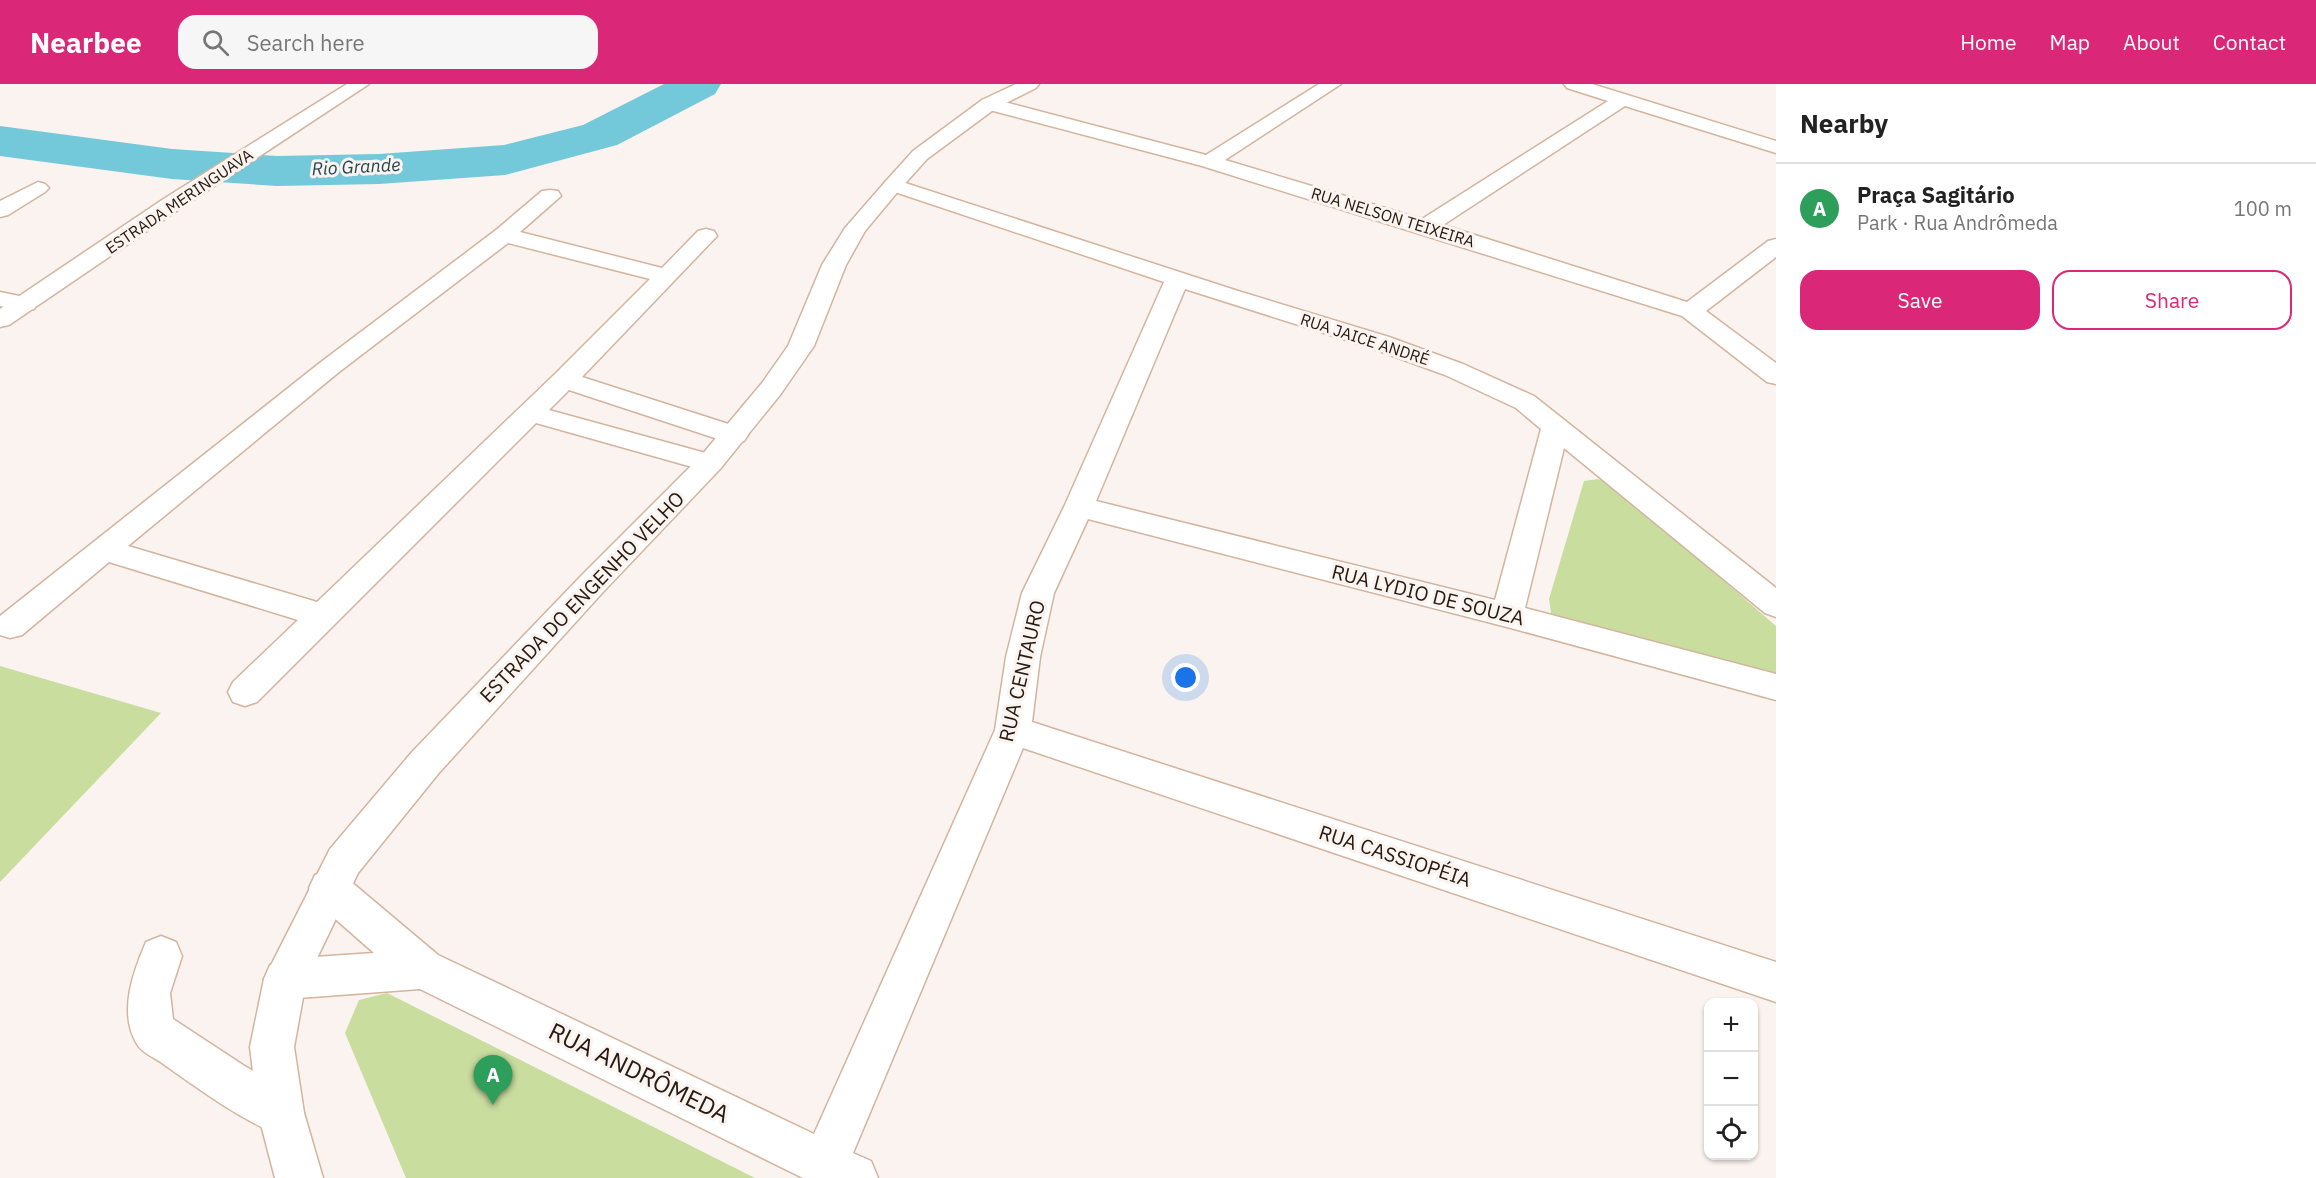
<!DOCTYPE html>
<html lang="en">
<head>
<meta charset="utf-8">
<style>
  :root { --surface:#fff; --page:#f6f6f6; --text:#222; --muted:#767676; --line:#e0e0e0; --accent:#db2777 }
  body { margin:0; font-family:"IBM Plex Sans",sans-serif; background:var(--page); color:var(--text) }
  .controls { position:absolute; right:18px; bottom:18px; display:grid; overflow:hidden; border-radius:12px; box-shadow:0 2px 4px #0004 }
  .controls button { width:54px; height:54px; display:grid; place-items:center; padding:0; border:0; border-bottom:2px solid var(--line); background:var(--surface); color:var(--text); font:30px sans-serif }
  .you { position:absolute; left:1186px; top:594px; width:21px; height:21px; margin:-15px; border:4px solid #fff; border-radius:50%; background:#1a73e8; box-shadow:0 0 0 9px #1a73e833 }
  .badge { display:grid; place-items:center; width:39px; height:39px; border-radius:50%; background:var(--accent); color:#fff; font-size:20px; font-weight:700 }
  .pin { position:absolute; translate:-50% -50px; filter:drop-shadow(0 2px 3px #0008) }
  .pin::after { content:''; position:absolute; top:32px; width:21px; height:18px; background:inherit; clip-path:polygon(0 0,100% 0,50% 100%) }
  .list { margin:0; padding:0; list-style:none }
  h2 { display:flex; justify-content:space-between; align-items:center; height:78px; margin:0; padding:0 24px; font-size:26px }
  h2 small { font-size:20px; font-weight:400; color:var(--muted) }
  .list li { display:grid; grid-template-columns:39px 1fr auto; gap:18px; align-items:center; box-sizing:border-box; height:90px; padding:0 24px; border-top:2px solid var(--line) }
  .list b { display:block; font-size:22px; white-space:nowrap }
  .list p { margin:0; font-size:20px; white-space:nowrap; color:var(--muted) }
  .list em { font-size:20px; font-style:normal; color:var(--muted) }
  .actions { display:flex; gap:12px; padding:18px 24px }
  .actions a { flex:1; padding:14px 0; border:2px solid var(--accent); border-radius:18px; text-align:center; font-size:21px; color:var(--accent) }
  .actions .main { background:var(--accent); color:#fff }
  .icon { flex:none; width:33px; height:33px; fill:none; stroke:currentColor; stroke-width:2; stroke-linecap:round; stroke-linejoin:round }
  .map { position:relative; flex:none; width:1776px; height:1094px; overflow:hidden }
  header { display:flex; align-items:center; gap:36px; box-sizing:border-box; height:84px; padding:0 30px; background:var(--accent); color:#fff }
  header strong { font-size:28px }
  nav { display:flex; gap:33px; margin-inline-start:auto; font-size:21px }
  .search { width:420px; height:54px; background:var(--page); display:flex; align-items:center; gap:15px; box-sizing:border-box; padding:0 21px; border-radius:18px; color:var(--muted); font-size:22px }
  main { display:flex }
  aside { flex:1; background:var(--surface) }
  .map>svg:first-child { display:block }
</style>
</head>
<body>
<header>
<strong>Nearbee</strong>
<div class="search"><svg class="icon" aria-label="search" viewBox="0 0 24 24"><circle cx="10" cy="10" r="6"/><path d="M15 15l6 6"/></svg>Search here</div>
<nav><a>Home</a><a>Map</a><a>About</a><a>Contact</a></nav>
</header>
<main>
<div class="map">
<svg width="1776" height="1094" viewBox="0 0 1776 1094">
  <rect width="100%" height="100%" fill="#faf3ef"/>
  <g fill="#c9dd9f">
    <polygon points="1598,395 1614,402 1776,542 1776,600 1552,535 1549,515 1584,397"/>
    <polygon points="0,582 161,629 0,798"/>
    <polygon points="387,909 755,1094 406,1094 345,949 359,916"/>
  </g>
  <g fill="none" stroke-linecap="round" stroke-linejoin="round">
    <polygon fill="#73c8d9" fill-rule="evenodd" points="664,0 721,0 715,10 617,61 505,91 379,100 277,102 172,95 0,72 0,42 172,65 277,72 379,70 504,61 583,41"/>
    <g stroke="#d3b49e" stroke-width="3">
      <g id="minor">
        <polygon points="1319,0 1341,0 1225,76 1422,135 1608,17 1567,4 1564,0 1592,0 1776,57 1776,69 1625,22 1443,141 1687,218 1768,157 1776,155 1776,173 1706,227 1776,279 1776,300 1767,298 1682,232 1202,82 982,24 980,20 982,16 989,14 1206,71"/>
        <path d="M893,95l345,112 151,46 74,27 71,32 242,192v29l-11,-4 -201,-165 -39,160 251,66v26l-269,-73 -419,-108 -34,74 -14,64 -8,65 744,240v40l-753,-254 -170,405 18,8 7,17h-75l-383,-189 -135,10 -15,-6 -6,-14 6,-14 15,-6 89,-6 -59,-52 -6,-13 6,-13 14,-5 14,5 95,80 376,179 181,-404 11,-73 16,-64 42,-86 100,-225 -278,-93 -3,-4 3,-4zM1185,205l186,59 74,27 71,33 25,21 -46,171 -399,-99z"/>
        <polygon points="38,98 45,100 49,104 45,108 8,131 0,133 0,117"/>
        <path d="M550,106l8,1 3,5 -41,36 142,36 36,-37 8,-2 8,2 3,5 -135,141 162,52 4,6 -4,6 -10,3 -10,-3 -155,-51 -20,20 171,47 4,6 -4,6 -10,3 -174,-49 -279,279 -12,4 -12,-4 -5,-10 5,-10 65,-62 -189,-58 -87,73 -12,3 -10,-3v-19l321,-254 175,-132 46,-39zM508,159l142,36 -95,95 -238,228 -189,-56 211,-174z"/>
        <polygon points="0,208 34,215 37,220 34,225 25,227 0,222"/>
        <path d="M161,852l15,6 6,14 -12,37 3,26 70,46 54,32 7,16 -7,16 -16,7c-43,-18 -81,-46 -119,-73 -7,-5 -21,-11 -25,-19 -19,-31 -4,-72 9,-102z"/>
      </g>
    </g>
    <g stroke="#d3b49e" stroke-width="3">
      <g id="tertiary">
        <polygon points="347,0 369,0 178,126 9,241 0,243 0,225 162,116"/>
        <polygon points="1016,0 1039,0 1036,4 996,24 927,75 900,105 865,147 846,181 814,262 780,311 720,385 603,508 438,690 358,789 306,897 294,963 304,1029 323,1094 275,1094 258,1029 250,963 264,895 330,765 412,668 581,492 700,373 762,299 788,262 822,181 845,144 886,97 913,67 982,16"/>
      </g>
    </g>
    <use href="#minor" fill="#fff" fill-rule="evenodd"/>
    <use href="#tertiary" fill="#fff" fill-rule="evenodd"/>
  </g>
  <g text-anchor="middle" stroke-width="6" stroke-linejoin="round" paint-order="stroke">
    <g font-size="16" fill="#261a12" stroke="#faf3ef">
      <text transform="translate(179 117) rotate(-34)" y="6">ESTRADA MERINGUAVA</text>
      <text transform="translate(1393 133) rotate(17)" y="6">RUA NELSON TEIXEIRA</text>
      <text transform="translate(1365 255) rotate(18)" y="6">RUA JAICE ANDRÉ</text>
    </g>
    <g font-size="18" font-style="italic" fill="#214951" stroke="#faf3ef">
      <text transform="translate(356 83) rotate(-3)" y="6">Rio Grande</text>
    </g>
    <g font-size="20" fill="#261a12" stroke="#faf3ef">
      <text transform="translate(1428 511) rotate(14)" y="7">RUA LYDIO DE SOUZA</text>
      <text transform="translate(582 513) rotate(-46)" y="7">ESTRADA DO ENGENHO VELHO</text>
      <text transform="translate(1022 587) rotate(-77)" y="7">RUA CENTAURO</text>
      <text transform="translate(1395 772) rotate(18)" y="7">RUA CASSIOPÉIA</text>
    </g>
    <g font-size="24" fill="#261a12" stroke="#faf3ef">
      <text transform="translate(639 989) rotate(26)" y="8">RUA ANDRÔMEDA</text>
    </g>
  </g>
</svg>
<div class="controls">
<button>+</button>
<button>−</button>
<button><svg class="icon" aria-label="locate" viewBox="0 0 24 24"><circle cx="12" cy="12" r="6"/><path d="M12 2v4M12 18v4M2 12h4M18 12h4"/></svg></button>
</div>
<div class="you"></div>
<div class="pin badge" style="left:493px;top:1021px;background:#2e9e5b">A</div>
</div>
<aside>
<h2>Nearby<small></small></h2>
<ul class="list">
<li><span class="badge" style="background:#2e9e5b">A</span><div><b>Praça Sagitário</b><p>Park · Rua Andrômeda</p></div><em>100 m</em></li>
</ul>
<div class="actions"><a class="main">Save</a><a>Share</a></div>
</aside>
</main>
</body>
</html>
